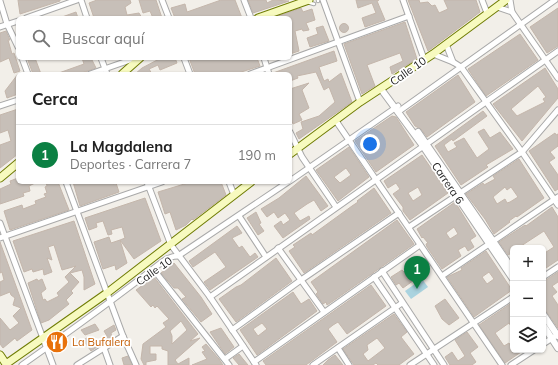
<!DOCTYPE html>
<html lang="es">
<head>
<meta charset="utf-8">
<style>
  :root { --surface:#fff; --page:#f6f6f6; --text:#222; --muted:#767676; --line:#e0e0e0; --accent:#0b8043 }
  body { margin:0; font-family:Mulish,sans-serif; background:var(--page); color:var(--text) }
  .controls { position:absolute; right:12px; bottom:12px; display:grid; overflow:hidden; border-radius:6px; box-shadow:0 1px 3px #0004 }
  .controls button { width:36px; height:36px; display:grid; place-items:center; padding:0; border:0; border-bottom:1px solid var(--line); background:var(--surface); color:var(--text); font:20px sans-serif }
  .you { position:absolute; left:370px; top:144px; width:14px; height:14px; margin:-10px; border:3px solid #fff; border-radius:50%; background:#1a73e8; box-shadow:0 0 0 6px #1a73e833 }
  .badge { display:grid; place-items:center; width:26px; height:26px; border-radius:50%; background:var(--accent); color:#fff; font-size:13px; font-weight:700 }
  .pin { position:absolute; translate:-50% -33px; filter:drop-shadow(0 1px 2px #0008) }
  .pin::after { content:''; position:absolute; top:21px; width:14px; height:12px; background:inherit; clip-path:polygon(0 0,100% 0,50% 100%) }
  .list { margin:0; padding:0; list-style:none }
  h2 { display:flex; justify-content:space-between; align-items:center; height:52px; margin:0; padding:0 16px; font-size:17px }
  h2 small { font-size:13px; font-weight:400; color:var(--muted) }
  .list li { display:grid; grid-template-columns:26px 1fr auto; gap:12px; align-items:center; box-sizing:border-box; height:60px; padding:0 16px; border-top:1px solid var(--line) }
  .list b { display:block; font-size:15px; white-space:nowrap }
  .list p { margin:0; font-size:13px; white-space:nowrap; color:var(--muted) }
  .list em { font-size:13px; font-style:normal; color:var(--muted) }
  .icon { flex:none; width:22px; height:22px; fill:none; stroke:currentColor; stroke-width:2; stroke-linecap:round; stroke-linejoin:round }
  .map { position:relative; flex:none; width:558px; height:365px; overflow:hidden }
  .search { position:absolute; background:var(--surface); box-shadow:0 1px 3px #0004; left:16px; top:16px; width:276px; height:44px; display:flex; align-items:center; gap:10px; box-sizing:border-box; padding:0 14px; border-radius:6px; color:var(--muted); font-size:15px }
  .panel { position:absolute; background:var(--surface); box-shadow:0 1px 3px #0004; left:16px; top:72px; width:276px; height:112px; border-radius:6px }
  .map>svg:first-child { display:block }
</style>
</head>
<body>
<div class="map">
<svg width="558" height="365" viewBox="0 0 558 365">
  <rect width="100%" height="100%" fill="#f2efe9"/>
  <polygon fill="#aad3df" points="422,279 428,287 411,299 405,291"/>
  <g fill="#c7bfb8" stroke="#c4b6ab" fill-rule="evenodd">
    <polygon points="18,0 60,0 60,1 20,14"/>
    <polygon points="97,0 130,0 131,3 125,7 127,15 139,13 142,18 94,18 89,3"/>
    <polygon points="139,0 156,0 162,18 153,18 150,11 143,13"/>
    <polygon points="221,0 235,0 242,18 175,18 171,8 185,4 187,12"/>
    <polygon points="248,0 266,0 267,3 273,0 289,1 253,13"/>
    <polygon points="356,0 379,0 377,1 385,20 365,27 362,18 376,13 372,3 358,8"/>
    <polygon points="408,0 419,0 420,3 428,2 432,6 435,5 439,13 448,9 444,0 476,0 480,12 428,51"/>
    <polygon points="301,8 303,12 312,9 315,20 306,23 309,30 303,31 302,29 295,31 299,51 290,54 290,18 275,17"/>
    <polygon points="558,8 558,46 547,53 530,27"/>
    <polygon points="76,12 78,18 63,18 62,17"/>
    <polygon points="405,22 417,59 392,74 390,67 403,61 400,53 367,65 375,86 362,94 344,44"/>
    <circle cx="344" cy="28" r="4.5"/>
    <polygon points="323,26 329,41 310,47 307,38 318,34 316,28"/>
    <polygon points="6,31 10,40 8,40 12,54 14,53 20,71 14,73 9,58 0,62 0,33"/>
    <polygon points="520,34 538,60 486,96 468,69"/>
    <polygon points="334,51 337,61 319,67 322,76 324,81 328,79 329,82 341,73 352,102 299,139 296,133 303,129 301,122 319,116 335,102 329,87 324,90 316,72 297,76 298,78 290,81 290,74 273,73"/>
    <polygon points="27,58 35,58 41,74 33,74"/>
    <polygon points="82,58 91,58 96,68 79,74 56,74 84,64"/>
    <polygon points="161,58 175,58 177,63 160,70 158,65 149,69 152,74 135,74 142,68"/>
    <polygon points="189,58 257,58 260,66 235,74 195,74"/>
    <path d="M545,68l13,21v9l-36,43 -29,-37zM538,86l8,11 -3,2 2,3 -28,14 -6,-7z"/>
    <polygon points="18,74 18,94 7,98 5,91"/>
    <polygon points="458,75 475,102 427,137 421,129 415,126 406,112"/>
    <polygon points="309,83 302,90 309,108 299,114 302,120 293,124 290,115 290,89"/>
    <polygon points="18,109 18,154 0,168 0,145 11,141 8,130 0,133 0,115"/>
    <polygon points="483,111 487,116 453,141 452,139 444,145 448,152 457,147 454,143 464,138 477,158 489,149 478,132 484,129 490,138 500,132 513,149 486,165 488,167 461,185 435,146"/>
    <polygon points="392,116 396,117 414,145 376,172 355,141"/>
    <polygon points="555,133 556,135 558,134 558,146 550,152 555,158 549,162 558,175 558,189 555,191 529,151"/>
    <path d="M349,147l20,30 -31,24 -22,-31zM346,168l5,7 -11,8 -6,-6z"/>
    <path d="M422,155l26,38 -38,27 -7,-9v-4l-10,-13 7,-5 -4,-6 -8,5 -4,-7zM418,187l4,8 -9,6 -5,-8z"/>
    <path d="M519,159l25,39 -27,19 -1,-1 -7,5 1,1 -16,12 -9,-15 -19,-25 17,-11 1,2 11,-6 -2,-3zM505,187l2,3 4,-3 7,10 -8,5 -3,1 -2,-4 -8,5 -4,-7z"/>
    <polygon points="306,176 328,206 321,211 314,200 307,204 294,213 300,221 309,216 310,219 283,238 274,226 281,221 283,225 290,220 285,213 278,218 274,212 267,217 261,209 279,198"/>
    <polygon points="18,178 18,182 37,182 29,186 30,191 23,193 24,196 0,204 0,189 11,184 10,181"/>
    <polygon points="46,182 58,182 69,210 10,230 4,211 22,205 23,209 36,204 35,201 46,197 44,194 47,193 45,187 47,186"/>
    <polygon points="73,182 112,182 113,184 116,183 119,192 80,206"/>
    <polygon points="191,182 221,182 226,195 193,220 192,219 186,225 176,230 170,212 165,214 158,192"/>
    <polygon points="374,188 391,213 304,273 289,251 295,247 293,245 311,233 312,235 352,206 358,202 357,201"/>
    <polygon points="145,198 161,241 134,259 120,240 125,238 122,227 111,230 112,234 108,235 103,221 96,223 97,227 89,230 85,218"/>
    <path d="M455,202l21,34 -6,4 4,7 -6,4 -3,-5 -7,4 3,6 -19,13 -15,-22 -1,-3 2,-1 -5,-6 -1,1 -5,-9zM454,227l4,7 -8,5 -4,-6z"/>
    <polygon points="552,207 558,217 558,260 543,270 543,254 554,247 544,231 518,248 513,248 513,252 508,255 499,242 525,225 526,226"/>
    <polygon points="256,212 261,223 259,224 264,231 258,235 247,218"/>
    <polygon points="397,220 414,244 333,301 327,305 326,302 323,304 316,294 318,292 311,282"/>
    <polygon points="74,221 95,284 84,290 84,277 82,270 70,273 79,282 71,291 73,293 66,300 69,304 49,320 41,323 28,283 37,279 38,281 42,279 46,289 41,293 43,300 45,299 47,302 59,296 57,293 69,282 65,277 76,266 62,270 54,245 48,247 52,260 47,258 52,272 44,275 43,269 33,272 32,269 24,272 13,241"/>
    <polygon points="237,226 242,233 232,238 239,248 242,246 250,257 255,253 258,257 210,290 204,282 226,267 215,252 193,267 189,261"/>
    <polygon points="109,237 111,243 120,240 127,263 116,270 115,265 103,269 94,242"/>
    <polygon points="0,242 32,330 17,341 15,338 3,348 0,344 0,318 10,330 19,323 13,316 21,308 13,305 15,298 11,295 10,292 0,296 0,282 4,280 2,272 0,273"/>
    <path d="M486,251l26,39 -38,27 -27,-40 15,-7 -1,-2zM489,272l5,7 -7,5 -5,-7z"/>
    <polygon points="276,258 292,281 236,322 219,299 236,287 241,285"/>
    <polygon points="423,262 428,270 403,288 399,283 396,285 391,277 402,270 404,272 408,268 413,270"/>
    <polygon points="174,263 201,297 212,314 201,322 182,299 186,297 178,288 174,288 161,273"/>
    <polygon points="558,272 558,282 552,286 557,292 552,296 558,305 558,328 543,307 543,282"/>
    <path d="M154,277l44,57 -8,7 10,-3 -25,22 3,4 11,-6v7h-21v-14l-6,-2v-3h-12v8h6v6l-10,2v3h-2l-3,-6 2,-15 23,-17 -3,-4 6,-4 -12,-13 -2,2 -2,-3 -2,2 -15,-17zM181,321l6,9 -15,14v-8l-2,-5z"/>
    <polygon points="371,285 386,306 347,334 338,322 333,325 328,329 337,342 306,365 266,365 263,361"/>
    <path d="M293,292l8,12 8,-5 8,12 -60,44 -17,-25zM262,323l5,6 -9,7 -5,-7z"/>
    <polygon points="445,299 459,318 449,325 442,319 435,306"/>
    <polygon points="513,302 513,329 509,323 495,333 504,346 509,343 513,350 524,350 505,363 479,325"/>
    <path d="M394,314l13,18 -6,5 13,17 -15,11h-21l-2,-2 -3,2h-19l-11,-16zM377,338l8,10 -17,13 -5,-7 5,-4 -1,-5z"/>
    <polygon points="95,324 99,330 85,335 81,330"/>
    <polygon points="114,325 116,330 111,333 112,338 106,342 104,339 107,336 104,331"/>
    <polygon points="221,328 234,347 225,354 210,332"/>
    <polygon points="467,332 478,347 470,353 476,362 472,365 450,365 445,357 452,352 458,361 465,356 455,340"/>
    <polygon points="89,337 97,347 91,351 83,340"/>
    <polygon points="206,344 219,359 223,365 192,365 207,359 202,352 205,351 202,347"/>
    <polygon points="239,354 243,359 248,365 239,365 233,358"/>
    <polygon points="335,355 343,365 323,365 328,360"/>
    <polygon points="128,356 132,365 124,365 122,358"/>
  </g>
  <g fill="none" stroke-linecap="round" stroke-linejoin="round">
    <g stroke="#a9a9a9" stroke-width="4.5">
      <g id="service">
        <polyline points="318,1 318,0"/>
        <polyline points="307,2 314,4"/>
      </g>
    </g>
    <g stroke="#a9a9a9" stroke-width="7">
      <g id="minor">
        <polyline points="81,0 87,18"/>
        <polyline points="162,0 169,18"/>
        <polyline points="244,0 251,18"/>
        <polyline points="323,0 360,102"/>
        <polyline points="403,0 424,59"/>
        <polyline points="482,0 487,13"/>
        <polyline points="510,0 512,12 558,78"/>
        <polyline points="0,1 7,24 18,47"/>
        <polyline points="497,7 512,12"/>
        <polyline points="26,18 77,0"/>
        <polyline points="0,27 18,21"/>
        <polyline points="446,44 453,62"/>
        <polyline points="433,54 453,62 461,67 522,152 558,205"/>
        <polyline points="22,58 28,74"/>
        <polyline points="101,58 107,74"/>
        <polyline points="184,58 190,74"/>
        <polyline points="264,58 269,74"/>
        <polyline points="90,74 136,58"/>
        <polyline points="250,74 409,16"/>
        <polyline points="0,106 18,100"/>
        <polyline points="398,112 555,0"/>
        <polyline points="336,121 502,365"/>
        <polyline points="290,132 302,157 336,207"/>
        <polyline points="290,181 398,106"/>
        <polyline points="66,182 123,336 136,365"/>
        <polyline points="147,182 171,245 210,297 256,365"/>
        <polyline points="229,182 234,195"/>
        <polyline points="239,216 266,257"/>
        <polyline points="0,223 53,365"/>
        <polyline points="409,227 522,152 558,110"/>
        <polyline points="0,238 162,182"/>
        <polyline points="278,248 324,312"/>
        <polyline points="154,270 229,365"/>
        <polyline points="382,271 444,365"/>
        <polyline points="442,276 558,197"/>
        <polyline points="374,277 434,365"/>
        <polyline points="543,277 558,267"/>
        <polyline points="210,297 558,51"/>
        <polyline points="232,330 301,280 399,213"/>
        <polyline points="543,344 554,337"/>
        <polyline points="104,348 110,365"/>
        <polyline points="338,348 349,365"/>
        <polyline points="225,359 243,346"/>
        <polyline points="254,362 420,245"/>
        <path d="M22,365c47,-33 94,-67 140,-103 4,-3 10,-6 16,-6l110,-74"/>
        <polyline points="77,365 123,336"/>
        <polyline points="313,365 402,303"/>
        <polyline points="410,365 513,297"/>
        <polyline points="511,365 534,350"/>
      </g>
    </g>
    <g stroke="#a9a9a9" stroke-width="8">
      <g id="tertiary">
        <polyline points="381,89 423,146 513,279"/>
        <polyline points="418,132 513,270"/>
        <polyline points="543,314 558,336"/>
        <polyline points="543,325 558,348"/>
      </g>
    </g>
    <g stroke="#707d05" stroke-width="9">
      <g id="secondary">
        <polyline points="258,18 309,0"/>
        <polyline points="122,74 140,58"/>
        <polyline points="290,154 360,102 433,54 506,0"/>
        <polyline points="0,178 18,163"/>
        <polyline points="0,355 6,364 107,293 251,182"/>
      </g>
    </g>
    <use href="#service" stroke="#fff" stroke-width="2.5"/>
    <use href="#minor" stroke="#fff" stroke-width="5"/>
    <use href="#tertiary" stroke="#fff" stroke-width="6"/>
    <use href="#secondary" stroke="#f7fabf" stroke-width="7"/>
  </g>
  <defs>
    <g id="restaurant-disc" transform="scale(1.15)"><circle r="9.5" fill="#e8710a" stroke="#fff"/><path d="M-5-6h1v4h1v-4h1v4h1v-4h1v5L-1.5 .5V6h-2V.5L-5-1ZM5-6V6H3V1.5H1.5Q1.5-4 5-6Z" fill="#fff"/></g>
  </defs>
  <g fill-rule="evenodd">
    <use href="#restaurant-disc" x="57" y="342"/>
  </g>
  <g text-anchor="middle" stroke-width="3.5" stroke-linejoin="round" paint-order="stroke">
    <g font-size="11" fill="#222" stroke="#fff">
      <text transform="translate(408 71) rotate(-35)" y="4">Calle 10</text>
      <text transform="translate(448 183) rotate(56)" y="4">Carrera 6</text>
      <text transform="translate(154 271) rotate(-35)" y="4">Calle 10</text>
    </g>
    <g font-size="11" fill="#c56008" stroke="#fff" text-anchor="start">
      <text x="72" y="346">La Bufalera</text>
    </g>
  </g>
</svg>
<div class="controls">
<button>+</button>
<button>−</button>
<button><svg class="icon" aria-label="layers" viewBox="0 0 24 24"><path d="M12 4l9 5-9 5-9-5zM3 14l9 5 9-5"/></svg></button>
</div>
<div class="you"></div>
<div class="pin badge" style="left:417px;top:289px">1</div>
<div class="search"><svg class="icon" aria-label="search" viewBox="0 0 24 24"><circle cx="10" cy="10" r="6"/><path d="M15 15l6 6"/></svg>Buscar aquí</div>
<section class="panel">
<h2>Cerca<small></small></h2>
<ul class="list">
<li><span class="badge">1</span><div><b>La Magdalena</b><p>Deportes · Carrera 7</p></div><em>190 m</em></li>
</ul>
</section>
</div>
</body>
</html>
